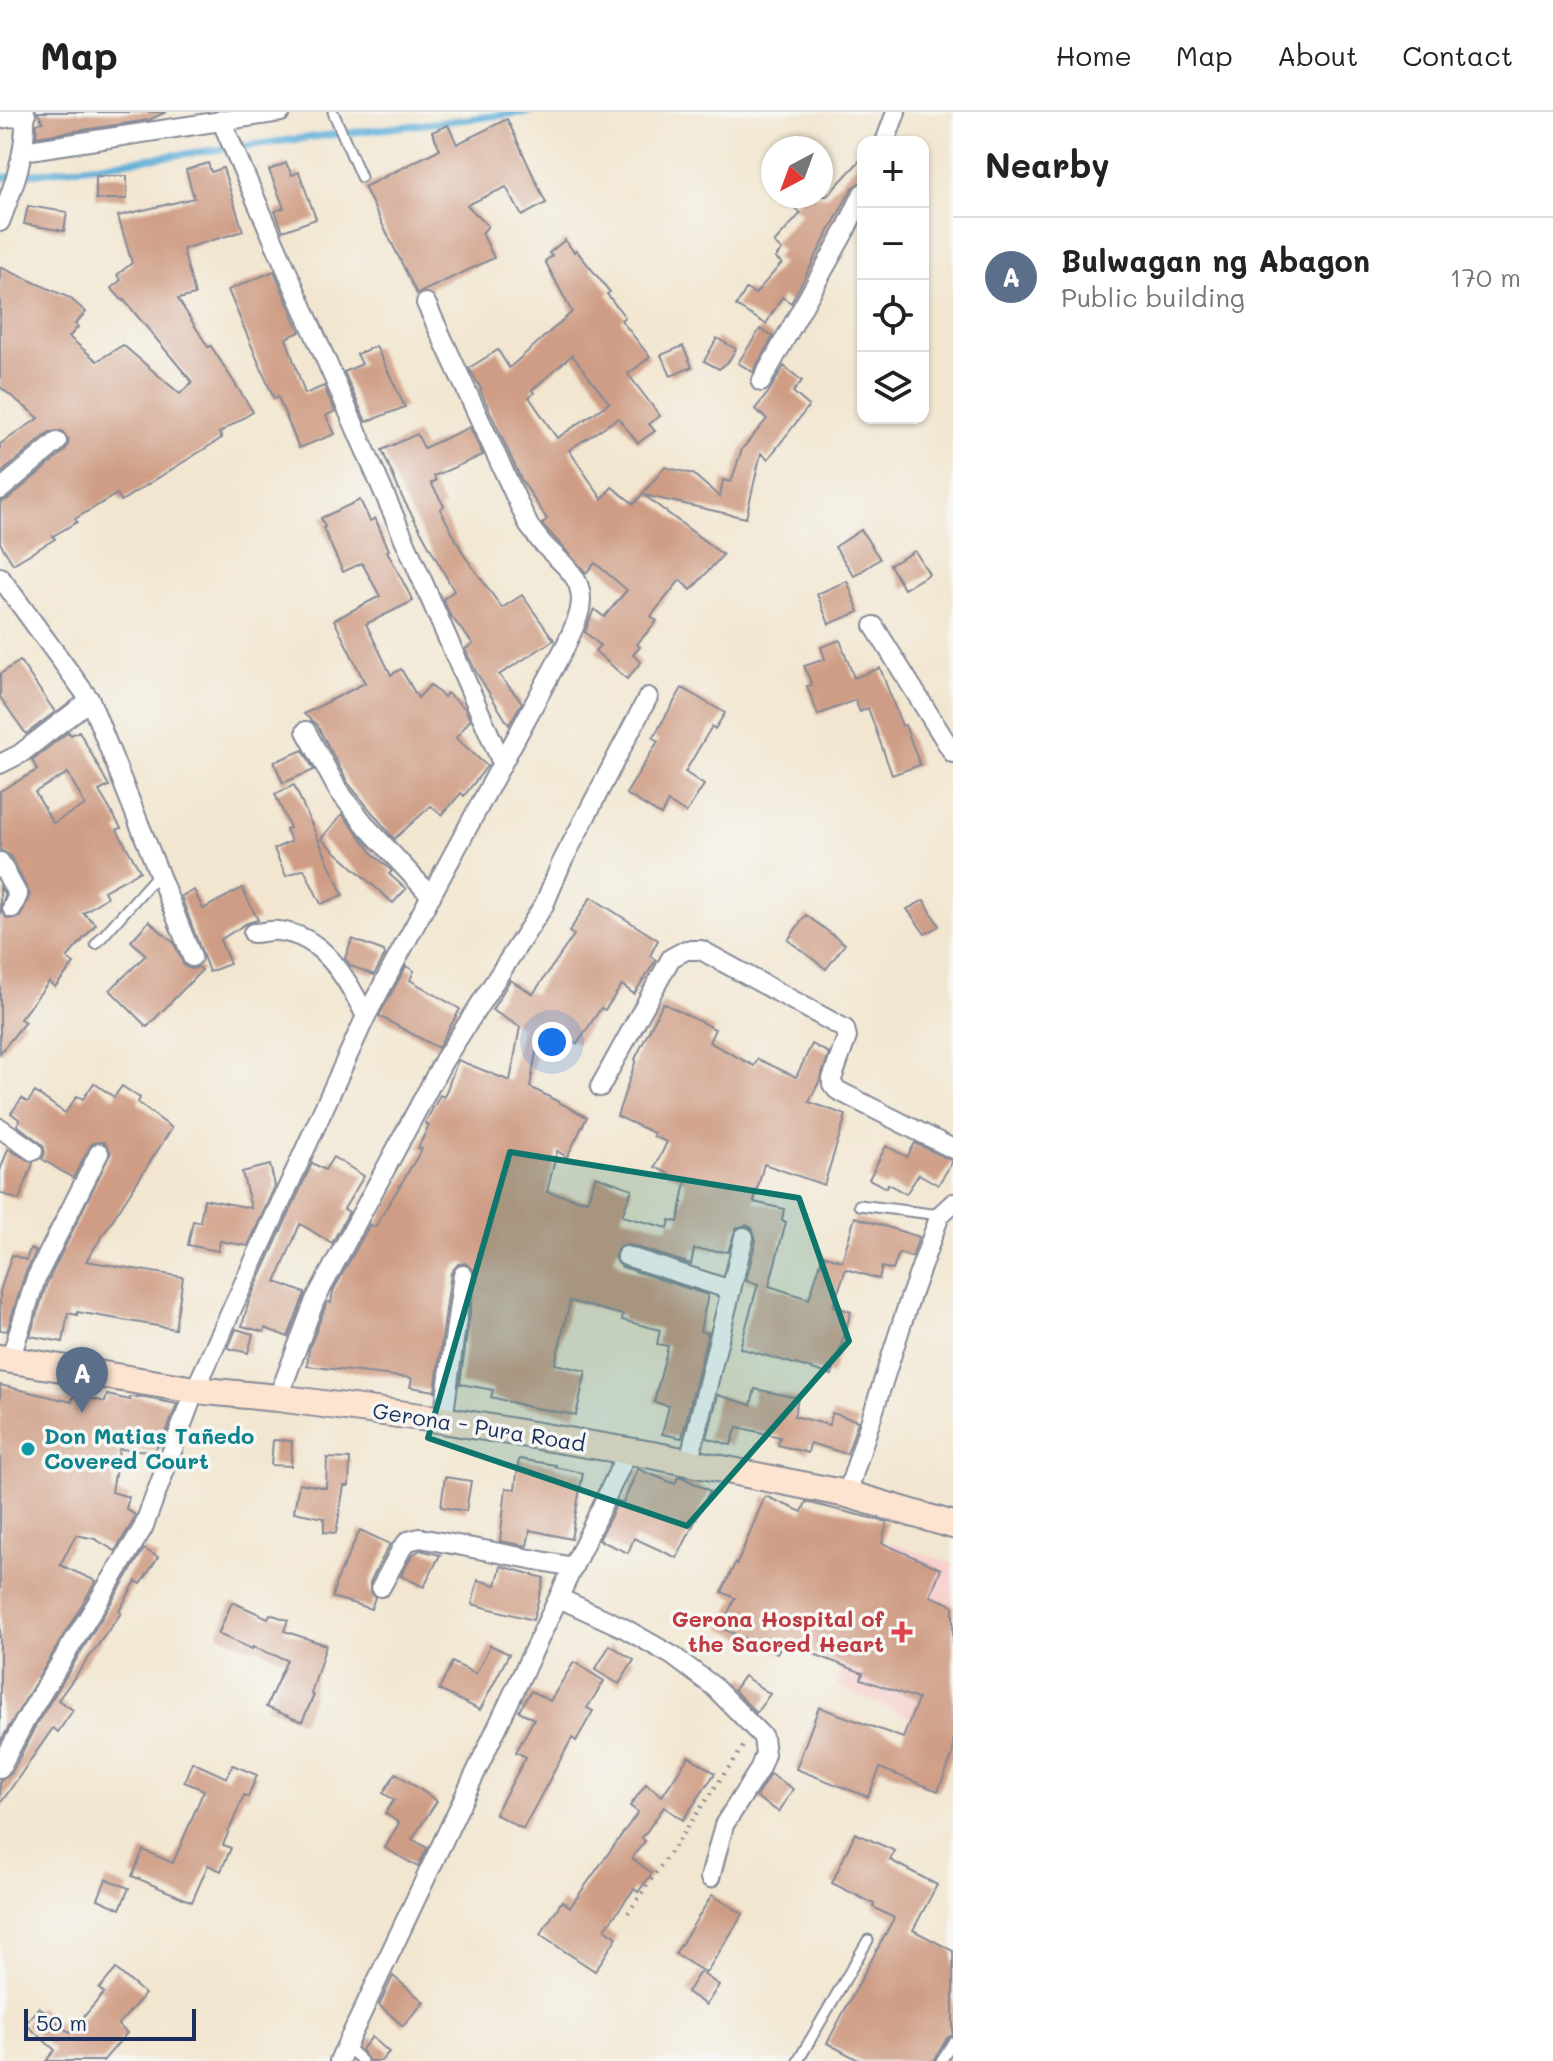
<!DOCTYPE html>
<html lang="en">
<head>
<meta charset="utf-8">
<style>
  :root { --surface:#fff; --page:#f2f2f2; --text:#222; --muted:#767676; --line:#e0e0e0; --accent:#1f6fb2 }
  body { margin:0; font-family:Mali,sans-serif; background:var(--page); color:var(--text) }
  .controls { position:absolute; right:24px; top:24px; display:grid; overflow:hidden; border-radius:16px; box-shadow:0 2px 6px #0004 }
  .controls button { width:72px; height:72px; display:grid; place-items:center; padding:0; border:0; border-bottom:2px solid var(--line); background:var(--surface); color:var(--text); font:40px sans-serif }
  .compass { position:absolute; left:761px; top:24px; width:72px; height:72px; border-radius:50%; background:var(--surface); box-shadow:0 2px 6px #0004; rotate:221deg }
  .scale { position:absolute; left:24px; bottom:20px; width:172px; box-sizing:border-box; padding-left:8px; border:4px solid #1b2f5e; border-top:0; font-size:22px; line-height:28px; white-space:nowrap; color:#1b2f5e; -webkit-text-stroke:6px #f6f6f2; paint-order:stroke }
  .you { position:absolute; left:552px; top:930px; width:28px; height:28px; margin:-20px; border:6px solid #fff; border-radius:50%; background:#1a73e8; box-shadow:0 0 0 12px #1a73e833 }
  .badge { display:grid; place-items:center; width:52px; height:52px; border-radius:50%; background:var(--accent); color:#fff; font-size:26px; font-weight:700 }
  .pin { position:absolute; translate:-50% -66px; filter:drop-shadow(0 2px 4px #0008) }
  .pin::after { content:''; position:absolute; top:42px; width:28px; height:24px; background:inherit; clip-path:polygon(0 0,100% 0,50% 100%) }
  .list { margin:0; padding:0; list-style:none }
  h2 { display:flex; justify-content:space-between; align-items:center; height:104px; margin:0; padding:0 32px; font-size:34px }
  h2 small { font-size:26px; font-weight:400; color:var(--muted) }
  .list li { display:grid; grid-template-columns:52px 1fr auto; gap:24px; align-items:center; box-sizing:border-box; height:120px; padding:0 32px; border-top:2px solid var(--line) }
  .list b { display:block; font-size:30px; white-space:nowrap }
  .list p { margin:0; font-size:26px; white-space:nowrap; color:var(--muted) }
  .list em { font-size:26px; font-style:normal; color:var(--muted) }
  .icon { flex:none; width:44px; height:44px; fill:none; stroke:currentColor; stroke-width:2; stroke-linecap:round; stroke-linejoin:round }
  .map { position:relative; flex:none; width:953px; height:1949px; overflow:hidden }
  header { display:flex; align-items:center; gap:48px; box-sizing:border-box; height:112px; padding:0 40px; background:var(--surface); border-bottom:2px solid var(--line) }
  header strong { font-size:38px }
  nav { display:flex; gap:44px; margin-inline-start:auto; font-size:28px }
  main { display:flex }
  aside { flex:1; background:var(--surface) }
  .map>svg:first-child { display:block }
</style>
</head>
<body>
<header>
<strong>Map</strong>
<nav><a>Home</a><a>Map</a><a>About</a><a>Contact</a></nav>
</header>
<main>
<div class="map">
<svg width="953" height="1949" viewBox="0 0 953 1949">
  <rect width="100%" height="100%" fill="#f6f6f2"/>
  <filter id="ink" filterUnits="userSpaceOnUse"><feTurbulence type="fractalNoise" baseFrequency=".0125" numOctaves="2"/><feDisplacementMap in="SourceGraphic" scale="16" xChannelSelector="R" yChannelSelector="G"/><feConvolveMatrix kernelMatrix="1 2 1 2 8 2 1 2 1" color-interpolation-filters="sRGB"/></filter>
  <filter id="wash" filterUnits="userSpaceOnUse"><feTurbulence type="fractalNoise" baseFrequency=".006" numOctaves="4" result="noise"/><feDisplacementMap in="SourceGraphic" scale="32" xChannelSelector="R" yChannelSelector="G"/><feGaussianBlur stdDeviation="1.8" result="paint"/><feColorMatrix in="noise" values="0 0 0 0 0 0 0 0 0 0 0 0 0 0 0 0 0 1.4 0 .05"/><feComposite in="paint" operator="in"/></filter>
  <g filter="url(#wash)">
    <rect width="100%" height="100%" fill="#f2e6d0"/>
    <polygon fill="#f7d0cd" points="889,1430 953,1452 953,1502 912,1606 836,1574"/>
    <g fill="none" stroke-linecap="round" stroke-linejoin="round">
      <polyline stroke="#5faed9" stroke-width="7" points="0,66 321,24 529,0"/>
    </g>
    <g id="blocks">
      <g fill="#cf9d85" fill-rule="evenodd">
        <polygon points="37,0 166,0 149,8 36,25 37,12 43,10"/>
        <polygon points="507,7 546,91 522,104 506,75 467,93 488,114 482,121 494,146 417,182 364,75 440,37 432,20 448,13 457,32"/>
        <polygon points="863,45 863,69 852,76 791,191 782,185 766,212 736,194 746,177 755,182 782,151 775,146 782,138 774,131 801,101 793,95 801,84 827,84"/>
        <polygon points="208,51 211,60 223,56 243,119 183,137 195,183 178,187 208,235 211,234 253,300 219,321 222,326 121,389 117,382 75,407 77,410 53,424 55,427 13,452 0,431 0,390 8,387 65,339 69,329 62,319 50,320 0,362 0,332 39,306 0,275 0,155 70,186 86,200 75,212 78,215 69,225 97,249 123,233 180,282 192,270 124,188 123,189 111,176 121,168 117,163 132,151 118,104 194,86 186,58"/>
        <polygon points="286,51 292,63 299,60 316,107 283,119 275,99 284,96 269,58"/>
        <rect x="96" y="64" width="31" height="23"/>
        <polygon points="28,94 67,100 64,119 24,112"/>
        <path d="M565,128l9,12 2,-2 34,42 -3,2 18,23 -4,3 29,37 -22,17 32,42 -11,8 6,7 -17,12 -20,-25 -49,32 33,49 10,-12 22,17 31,-37 28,7 27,23 3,-17 8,2 11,-33 25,-30 -12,-10 13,-16 16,-27 18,15 -9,11 16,14 -41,53 -7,-6 -15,65 -102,-23 79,60 -32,35 -11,-10 -29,36 6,5 -20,23 3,3 -7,8 8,7 -14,17 -32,-28 5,-6 -15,-13 9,-23 10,8 23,-27 -32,-27 -9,10 -44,-49 5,-5 -26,-40 -41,-89 1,-1 -12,-21 29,-18 11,18 63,-56 -27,-51 7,-5 -3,-3zM572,243l37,48 -52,35 -28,-41 5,-4 -2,-3z"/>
        <polygon points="274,159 300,220 286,226 305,282 324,274 335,299 326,304 335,322 299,336 278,285 274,287 228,178"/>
        <polygon points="760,217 773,224 753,260 738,251"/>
        <polygon points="717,226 736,237 728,250 719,257 704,249"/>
        <polygon points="376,234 405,295 366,310 344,260 362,252 357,242"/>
        <polygon points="683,234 692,255 671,264 661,243"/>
        <polygon points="470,315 483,343 434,364 436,369 431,371 444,394 440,397 464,443 502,496 522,483 554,528 499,563 522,590 509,613 476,560 465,537 473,532 450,503 443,487 454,479 402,385 382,338 417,322 424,336"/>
        <polygon points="360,388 370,409 375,406 389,438 387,439 413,489 366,512 391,563 401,557 418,586 430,573 444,585 447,581 465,596 470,608 456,626 487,654 464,684 461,681 442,703 431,694 394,727 348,671 317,613 304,602 365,571 334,508 380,484 362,451 343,460 323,416 325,415 321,406"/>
        <polygon points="861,418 880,447 854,464 835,435"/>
        <polygon points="915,439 929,462 904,477 890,453"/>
        <polygon points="847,469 859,500 829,512 817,482"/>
        <polygon points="840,528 854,566 880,556 902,614 905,613 920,653 892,663 868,596 860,600 855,588 818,603 807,574 812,573 804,554 825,547 821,535"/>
        <polygon points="20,549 55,600 26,622 0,585 0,562"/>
        <polygon points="682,576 725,601 715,617 712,614 685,660 704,673 686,701 668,690 661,703 626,682 658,629 653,626"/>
        <path d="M79,619l30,55 -10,5 22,37 -4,2 23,41 -36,20 3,6 -24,16 13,11 -29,34 7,6 -19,23 -6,-5 -29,37 5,3 -25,31v-166l5,8 -5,15 8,9 12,-2 10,-22 -19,-39 -11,-6v-59l37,-21 -5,-10 36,-28 3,3zM68,661l17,32 -32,18 -18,-31z"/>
        <polygon points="303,638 314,658 283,671 274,650"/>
        <polygon points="294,673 343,783 321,792 304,757 286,764 274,737 291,729 286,717 290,716 275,682"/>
        <polygon points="342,702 375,744 392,759 389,762 406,777 393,791 321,727"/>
        <polygon points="242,776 258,808 247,811 220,828 230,852 209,860 181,784 194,778 203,797"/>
        <polygon points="591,785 658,828 650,844 656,848 634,882 622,873 605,898 601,896 577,932 557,919 552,943 536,940 530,975 587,1005 567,1045 557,1039 547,1080 587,1089 596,1064 632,1077 622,1104 668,1116 670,1108 678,1110 686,1070 655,1055 667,1030 653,1024 654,1021 617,1004 636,948 635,947 663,891 715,917 709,930 754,954 758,947 796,965 812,932 829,941 820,968 809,990 846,1003 824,1073 764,1052 754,1090 784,1097 782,1108 786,1110 769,1174 809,1187 823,1143 842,1149 855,1105 919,1125 912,1145 899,1141 893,1158 882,1155 879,1167 846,1157 833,1194 851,1200 832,1263 740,1236 758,1172 746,1169 756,1128 752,1116 746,1113 736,1116 728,1140 694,1137 691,1152 630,1133 619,1135 614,1146 622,1155 708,1183 700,1219 708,1221 682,1326 662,1322 669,1294 654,1290 668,1234 657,1232 660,1218 622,1208 623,1203 570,1189 555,1252 586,1259 576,1303 529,1295 491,1285 493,1278 460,1272 475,1165 474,1158 465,1151 458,1152 451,1161 435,1279 410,1275 412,1266 307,1254 309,1237 326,1193 328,1190 331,1191 333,1179 370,1112 375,1115 422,1037 418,1036 429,1013 425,1011 440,983 444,985 458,948 510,969 520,915 492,898 510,868 533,882 574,823 569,820"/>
        <polygon points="924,788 939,814 925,822 907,797"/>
        <polygon points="806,803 845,832 826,857 788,828"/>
        <polygon points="149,809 174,831 184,854 191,857 199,855 202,858 147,915 110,878 146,843 131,829"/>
        <polygon points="352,827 384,839 385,843 374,863 351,854 345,846"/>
        <polygon points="406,854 414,859 410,868 460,897 438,936 379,904"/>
        <polygon points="94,971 114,985 122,974 140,986 138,991 172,1016 86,1149 183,1165 175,1217 77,1200 77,1203 68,1201 63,1230 30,1224 47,1171 111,1040 104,1030 92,1031 73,1066 42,1047 45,1041 43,1033 17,1013 20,1008 11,1001 22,986 28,990 35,980 65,1001 77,984 83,987"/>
        <polygon points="915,1031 953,1049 938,1073 919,1062 906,1082 888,1072 886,1076 869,1067 886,1034 907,1045"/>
        <polygon points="8,1037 33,1051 19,1088 0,1081 0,1059"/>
        <polygon points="333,1045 364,1064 344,1097 349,1100 332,1131 300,1112 276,1170 305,1181 288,1225 265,1216 264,1220 242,1214 249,1189 312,1051 325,1058"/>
        <polygon points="270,1053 275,1074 248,1134 220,1129 218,1139 188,1133 193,1109 200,1110 204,1087 251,1096 242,1060"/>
        <polygon points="30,1137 36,1139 25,1162 7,1219 0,1218 0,1180 5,1163 12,1143 26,1148"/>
        <polygon points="236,1217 253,1222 248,1241 228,1236"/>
        <polygon points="0,1273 72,1290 74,1282 105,1290 107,1283 130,1288 130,1285 140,1285 177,1292 161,1334 157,1333 156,1339 119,1337 112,1380 129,1385 126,1397 135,1403 132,1411 115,1439 95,1427 76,1423 60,1453 96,1469 0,1630"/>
        <polygon points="755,1277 798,1286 794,1304 829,1313 832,1301 858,1309 847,1342 810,1331 808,1341 778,1333 780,1325 737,1315 731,1333 707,1326 718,1283 751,1293"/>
        <polygon points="273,1328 292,1329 291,1354 271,1353"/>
        <polygon points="327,1346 350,1347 349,1374 344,1374 336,1421 324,1420 324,1406 294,1400 299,1371 326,1376"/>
        <polygon points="519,1347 556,1353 555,1355 583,1361 571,1427 530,1418 527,1434 500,1429 506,1376 515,1377"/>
        <polygon points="638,1357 675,1372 678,1365 682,1365 710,1379 677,1446 634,1426 628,1441 599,1428 618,1389 623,1391"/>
        <polygon points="445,1365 471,1369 466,1399 441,1395"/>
        <polygon points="765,1384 802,1400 806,1390 887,1410 882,1431 941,1457 930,1484 953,1493 953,1642 938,1679 880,1656 868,1685 796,1657 819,1595 903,1626 918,1587 861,1567 863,1561 783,1530 777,1541 721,1516 735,1486 722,1480 735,1451 737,1452"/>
        <polygon points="360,1418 390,1432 370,1470 370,1481 375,1485 371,1497 332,1485 336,1470"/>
        <polygon points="144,1437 158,1445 141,1472 136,1469 119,1499 121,1501 58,1588 73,1598 58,1620 53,1616 0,1692 0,1668 11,1662 36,1613"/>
        <polygon points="420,1438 440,1443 424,1475 401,1464 412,1443"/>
        <polygon points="501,1454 544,1466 533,1508 472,1492 478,1468 496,1473"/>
        <polygon points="232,1490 268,1506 270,1502 288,1508 284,1519 326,1533 311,1582 314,1583 302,1610 266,1595 287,1548 253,1535 252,1537 218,1522"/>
        <polygon points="490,1533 509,1542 480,1598 439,1578 452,1550 476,1562"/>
        <polygon points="610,1533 634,1548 619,1572 595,1558"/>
        <polygon points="574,1550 604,1569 587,1596 593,1599 576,1629 572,1626 523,1717 495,1702 526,1645 516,1640 534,1607 519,1599 531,1579 550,1589"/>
        <polygon points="744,1564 770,1582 756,1601 734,1578"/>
        <polygon points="689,1644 715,1661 683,1708 664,1695 642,1726 645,1729 632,1746 652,1761 638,1780 634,1777 605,1817 617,1825 595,1859 540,1823 562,1789 570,1795 638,1700 630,1694 646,1672 662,1684"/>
        <polygon points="192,1650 227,1666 233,1653 257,1663 248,1685 244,1683 223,1733 231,1736 221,1759 208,1753 192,1790 132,1764 143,1738 173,1751 204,1678 184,1670"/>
        <polygon points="396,1661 437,1689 412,1727 427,1736 418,1755 385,1736 399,1711 385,1701 394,1688 383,1681"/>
        <polygon points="770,1662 793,1677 779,1700 756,1685"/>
        <polygon points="855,1721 895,1739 890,1748 937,1773 913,1818 953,1839 953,1923 947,1926 934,1949 860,1949 827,1931 894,1806 873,1795 874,1792 832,1771"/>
        <polygon points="106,1767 129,1776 120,1797 98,1787"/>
        <polygon points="712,1783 743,1802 706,1861 675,1842"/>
        <polygon points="116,1857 145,1882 118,1913 127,1921 103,1949 46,1949 55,1938 25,1912 39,1895 70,1921 104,1881 99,1877"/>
        <polygon points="700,1860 719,1873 706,1893 687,1880"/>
        <polygon points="393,1864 424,1890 403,1914 379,1893"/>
        <polygon points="372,1925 389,1940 381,1949 369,1949 361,1938"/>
      </g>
    </g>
  </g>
  <g filter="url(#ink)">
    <use href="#blocks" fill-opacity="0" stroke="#868a97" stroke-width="2"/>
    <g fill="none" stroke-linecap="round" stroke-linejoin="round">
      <g stroke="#868a97" stroke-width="13">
        <g id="lane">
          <polyline points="333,0 361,65"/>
          <polyline points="96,832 159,761"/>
          <polyline points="859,1093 940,1103"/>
          <polyline points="346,1934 362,1949"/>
          <polyline points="798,1949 868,1828"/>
          <polyline points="941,1949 953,1930"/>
        </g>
      </g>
      <g stroke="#868a97" stroke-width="22">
        <g id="street">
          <polyline points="0,7 26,3"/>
          <polyline points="221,8 502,651"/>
          <polyline points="885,30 896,0"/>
          <polyline points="23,39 281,0"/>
          <path d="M0,110c14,-36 27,-71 25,-110"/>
          <polyline points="761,270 845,119 863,81"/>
          <polyline points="0,378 57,330"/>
          <polyline points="0,465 90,588 20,642 0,652"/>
          <polyline points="874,514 953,641"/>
          <polyline points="90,588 192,845"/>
          <polyline points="306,619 338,678 368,716 431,784"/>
          <polyline points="0,750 18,783 12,796"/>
          <path d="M253,821c8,0 17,-3 25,-2 46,4 69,49 88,85"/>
          <polyline points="600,975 671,846 686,838 701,838 845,917 847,925 832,967 832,972 837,978 953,1037"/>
          <polyline points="0,1016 33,1039"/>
          <polyline points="626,1144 731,1178"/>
          <polyline points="10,1248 36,1166 99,1041"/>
          <polyline points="278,1286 315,1188 444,948 544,793 561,752 648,585"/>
          <polyline points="443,1308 463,1163"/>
          <polyline points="689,1349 744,1125"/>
          <polyline points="847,1382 910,1186 940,1103 953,1091"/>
          <polyline points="381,1475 402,1436 408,1429 420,1426 573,1455"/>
          <polyline points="559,1486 622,1515 673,1544 713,1574 763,1625 765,1642 759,1658 724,1713 710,1766"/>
          <path d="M0,1656l26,-49 117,-191 52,-138 171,-374 200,-371c5,-12 12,-24 14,-36 6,-31 -17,-44 -35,-63 -6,-6 -11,-14 -16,-20l-103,-223"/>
          <polyline points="339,1949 628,1339"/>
        </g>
      </g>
      <g stroke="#868a97" stroke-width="30">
        <polyline id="secondary" points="0,1246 195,1278 278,1286 443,1308 652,1343 847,1382 953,1413"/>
      </g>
      <polyline stroke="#868a97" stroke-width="4" stroke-dasharray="2 6" stroke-linecap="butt" points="628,1801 743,1635"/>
      <use href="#lane" stroke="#fff" stroke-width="9"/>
      <use href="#street" stroke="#fff" stroke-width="18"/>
      <use href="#secondary" stroke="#fde4d0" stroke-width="26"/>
    </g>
  </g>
  <path fill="#0f766e" fill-opacity="0.2" stroke="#0f766e" stroke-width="6" stroke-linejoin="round" d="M510,1040l289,46 50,143 -162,185 -259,-88z"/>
  <circle fill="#0f9aa8" stroke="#f6f6f2" stroke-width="3" cx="28" cy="1337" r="8"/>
  <path fill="#e0444e" stroke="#f6f6f2" stroke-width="3" d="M898 1508h8v8h8v8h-8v8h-8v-8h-8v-8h8z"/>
  <g text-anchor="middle" stroke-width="7" stroke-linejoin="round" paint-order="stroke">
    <g font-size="22" fill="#1b2f5e" stroke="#f6f6f2">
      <text transform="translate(479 1315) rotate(9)" y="8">Gerona - Pura Road</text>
    </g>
    <g font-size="22" font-weight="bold" fill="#0d838f" stroke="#f6f6f2" text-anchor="start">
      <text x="44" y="1332">Don Matias Tañedo<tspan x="44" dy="25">Covered Court</tspan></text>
    </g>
    <g font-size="22" font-weight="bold" fill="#be3a42" stroke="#f6f6f2" text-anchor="end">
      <text x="884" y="1515">Gerona Hospital of<tspan x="884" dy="25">the Sacred Heart</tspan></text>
    </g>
  </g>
</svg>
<div class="controls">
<button>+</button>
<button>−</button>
<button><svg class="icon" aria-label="locate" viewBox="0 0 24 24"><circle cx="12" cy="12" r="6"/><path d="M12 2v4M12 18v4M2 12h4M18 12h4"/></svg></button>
<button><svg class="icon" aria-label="layers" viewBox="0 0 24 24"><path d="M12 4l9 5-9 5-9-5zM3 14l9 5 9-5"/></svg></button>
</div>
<svg class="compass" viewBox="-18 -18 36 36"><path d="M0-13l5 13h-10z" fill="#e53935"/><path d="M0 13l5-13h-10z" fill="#767676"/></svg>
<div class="scale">50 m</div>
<div class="you"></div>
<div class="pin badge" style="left:82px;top:1301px;background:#5c6f8a">A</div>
</div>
<aside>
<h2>Nearby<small></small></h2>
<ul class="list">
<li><span class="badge" style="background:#5c6f8a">A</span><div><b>Bulwagan ng Abagon</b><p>Public building</p></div><em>170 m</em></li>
</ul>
</aside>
</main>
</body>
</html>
